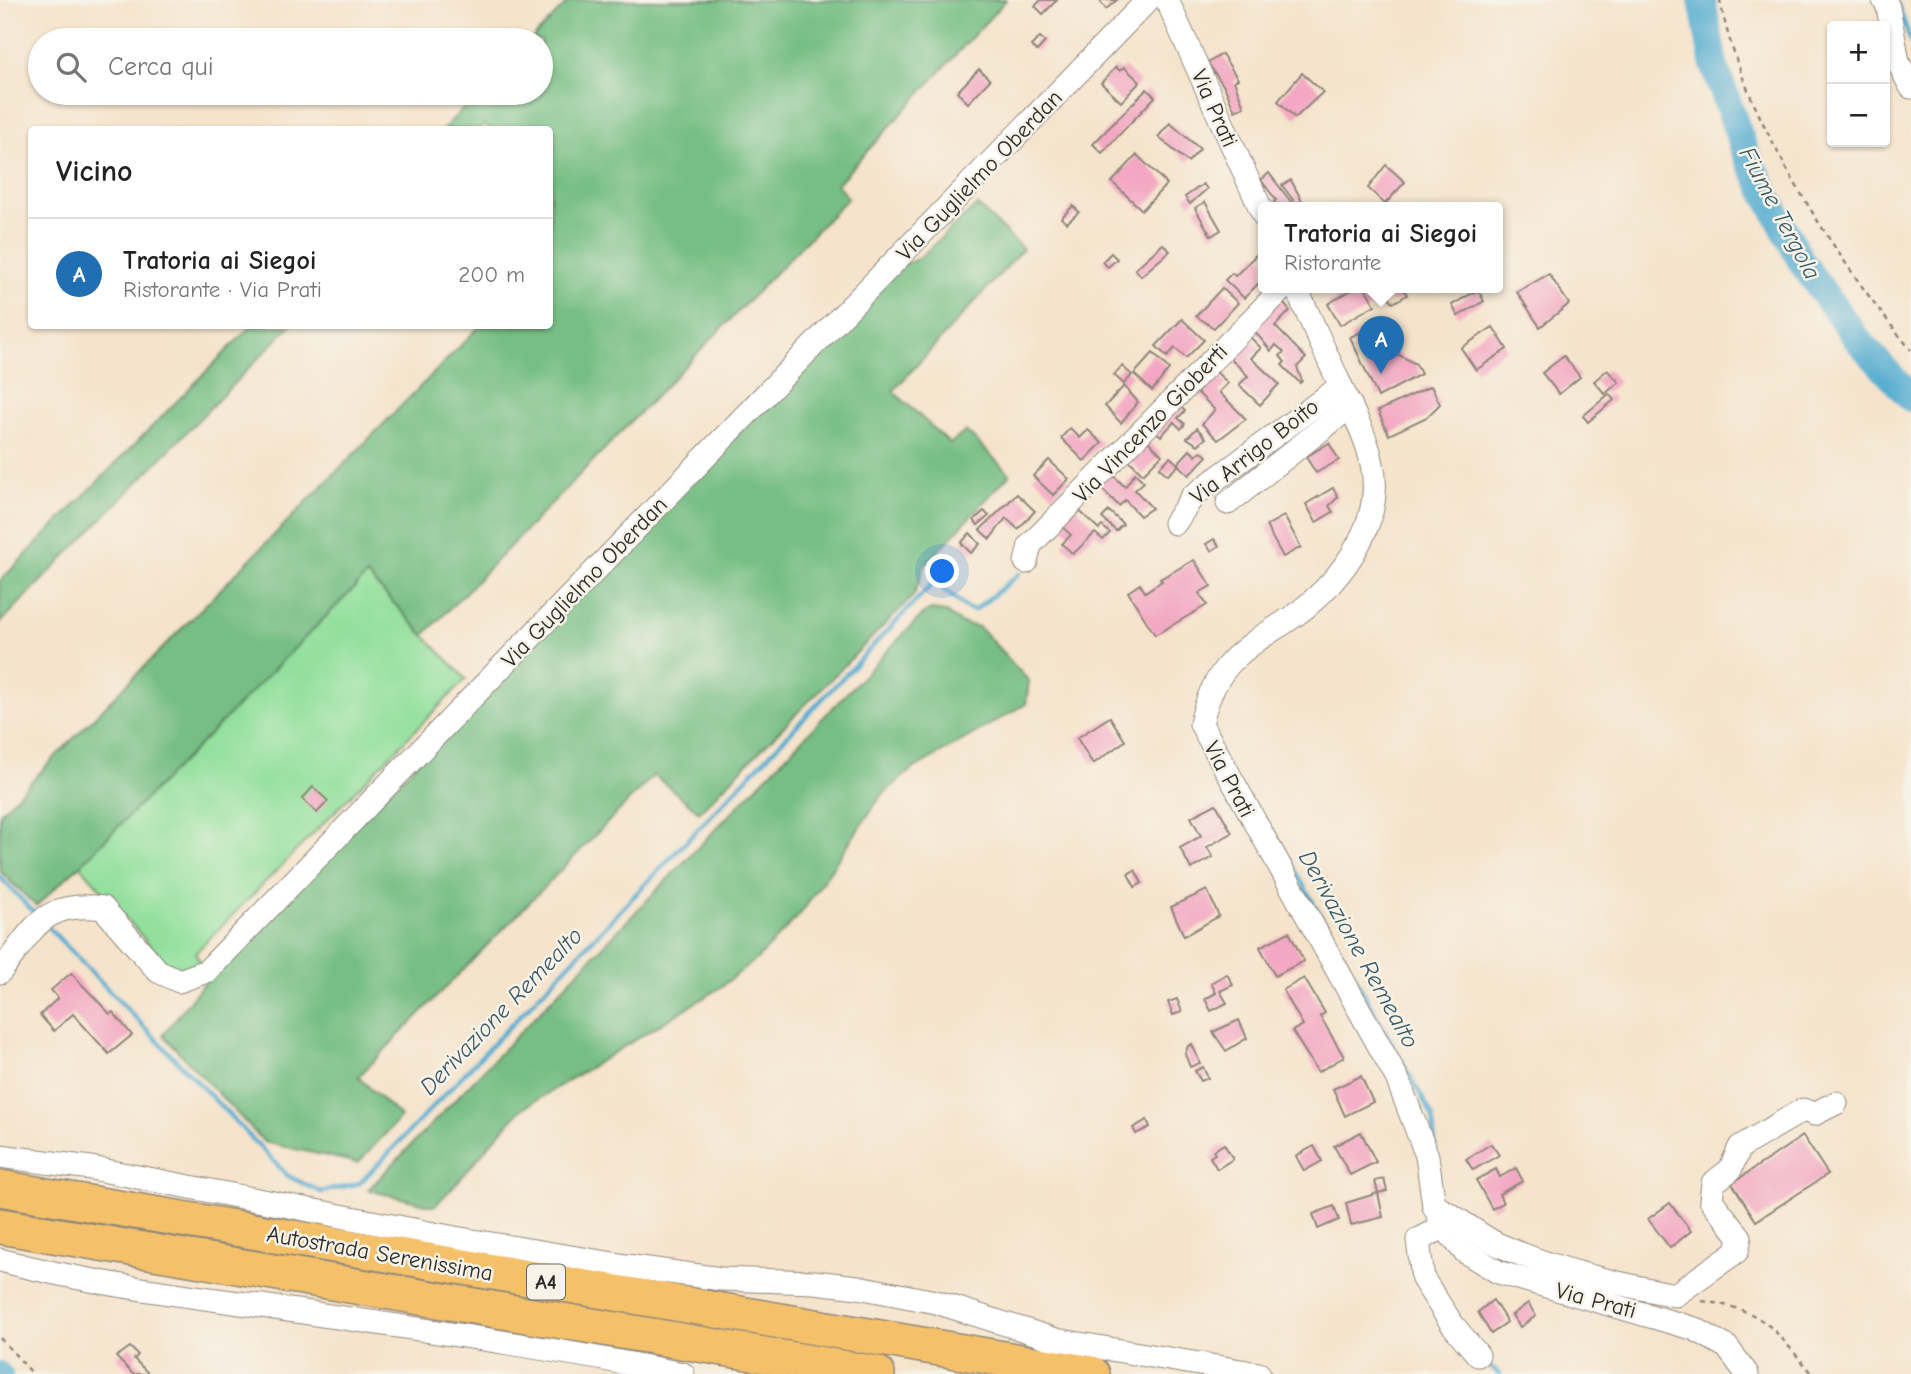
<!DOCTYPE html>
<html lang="it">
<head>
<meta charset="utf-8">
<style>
  :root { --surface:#fff; --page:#f6f6f6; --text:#222; --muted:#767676; --line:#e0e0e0; --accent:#1f6fb2 }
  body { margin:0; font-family:"Comic Neue",sans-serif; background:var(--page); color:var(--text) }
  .controls { position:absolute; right:21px; top:21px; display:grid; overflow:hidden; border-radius:7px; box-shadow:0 2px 5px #0004 }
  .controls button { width:63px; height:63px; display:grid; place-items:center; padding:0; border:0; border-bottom:2px solid var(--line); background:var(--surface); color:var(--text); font:35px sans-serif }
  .you { position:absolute; left:943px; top:572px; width:24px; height:24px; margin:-18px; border:5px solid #fff; border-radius:50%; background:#1a73e8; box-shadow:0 0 0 10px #1a73e833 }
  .badge { display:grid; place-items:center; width:46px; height:46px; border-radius:50%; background:var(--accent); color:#fff; font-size:23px; font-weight:700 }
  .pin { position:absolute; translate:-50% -58px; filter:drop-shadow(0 2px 4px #0008) }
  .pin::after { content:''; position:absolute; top:37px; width:24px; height:21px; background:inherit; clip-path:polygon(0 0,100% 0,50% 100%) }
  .popup { position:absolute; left:1258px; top:202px; width:245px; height:91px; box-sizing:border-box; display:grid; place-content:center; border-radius:7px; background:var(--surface); filter:drop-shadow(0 2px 5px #0005); font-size:23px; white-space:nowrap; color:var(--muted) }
  .popup b { font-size:26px; color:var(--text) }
  .popup::after { content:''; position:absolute; left:50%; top:100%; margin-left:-14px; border:14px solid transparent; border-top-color:var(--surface) }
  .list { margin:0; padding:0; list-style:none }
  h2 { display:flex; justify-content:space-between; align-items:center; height:91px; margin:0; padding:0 28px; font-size:30px }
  h2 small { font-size:23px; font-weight:400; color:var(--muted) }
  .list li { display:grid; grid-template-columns:46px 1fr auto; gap:21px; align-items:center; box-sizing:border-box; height:112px; padding:0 28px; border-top:2px solid var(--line) }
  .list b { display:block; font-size:26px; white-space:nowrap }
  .list p { margin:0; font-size:23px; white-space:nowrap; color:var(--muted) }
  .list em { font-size:23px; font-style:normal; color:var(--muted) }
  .icon { flex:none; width:38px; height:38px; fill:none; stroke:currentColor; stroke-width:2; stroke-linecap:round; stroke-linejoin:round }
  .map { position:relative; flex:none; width:1911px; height:1374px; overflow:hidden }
  .search { position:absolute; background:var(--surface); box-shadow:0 2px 5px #0004; left:28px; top:28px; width:525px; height:77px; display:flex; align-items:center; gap:18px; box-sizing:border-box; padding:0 24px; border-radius:38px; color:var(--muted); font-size:26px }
  .panel { position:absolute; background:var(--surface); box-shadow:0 2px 5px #0004; left:28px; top:126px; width:525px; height:203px; border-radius:7px }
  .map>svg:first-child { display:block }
</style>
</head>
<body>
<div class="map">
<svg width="1911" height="1374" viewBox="0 0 1911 1374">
  <rect width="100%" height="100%" fill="#f7f3e8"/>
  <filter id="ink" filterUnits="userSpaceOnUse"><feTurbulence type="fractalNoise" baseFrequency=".0143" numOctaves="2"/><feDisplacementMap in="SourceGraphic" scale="14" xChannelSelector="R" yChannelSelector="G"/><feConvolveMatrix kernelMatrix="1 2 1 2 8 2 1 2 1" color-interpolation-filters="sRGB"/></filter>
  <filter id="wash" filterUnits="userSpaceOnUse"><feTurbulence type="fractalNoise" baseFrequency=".00686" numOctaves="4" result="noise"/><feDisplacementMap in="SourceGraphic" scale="28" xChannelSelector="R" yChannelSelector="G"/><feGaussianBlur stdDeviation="1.57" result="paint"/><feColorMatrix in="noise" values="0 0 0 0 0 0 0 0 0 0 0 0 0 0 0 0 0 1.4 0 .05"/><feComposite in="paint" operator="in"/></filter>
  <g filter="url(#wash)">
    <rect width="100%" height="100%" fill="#f5e3cb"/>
    <polygon fill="#93e09d" stroke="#5f8664" stroke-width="2" points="367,575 466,679 195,953 201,962 186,969 165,963 80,865"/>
    <g fill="#76be84" stroke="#507458" stroke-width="2">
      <polygon points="570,0 1006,0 837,184 848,198 424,635 367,575 80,865 36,906 0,871 0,813 480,326 550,326 550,130 490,129 485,125 481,129 443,129 479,93 541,93 541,40 531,40"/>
      <polygon points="977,205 1023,249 893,391 950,444 966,431 1010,474 924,566 914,595 699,812 654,775 358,1077 401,1117 358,1163 264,1142 163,1035 206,980 899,266 918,259"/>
      <polygon points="251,326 290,326 0,623 0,581"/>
      <path d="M931,610l15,2 14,11 19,4 50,54 -3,23 -115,66 -30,26 -80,117 -43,45 -40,31 -196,120c-32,31 -55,67 -88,97l-66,-16 554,-575z"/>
    </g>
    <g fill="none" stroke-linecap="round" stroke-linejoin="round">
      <g stroke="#53acd0" stroke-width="4.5">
        <polyline points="1898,4 1911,43"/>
        <polyline points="1289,859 1433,1117 1435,1149"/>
        <polyline points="0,877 38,917"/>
        <polyline points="47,926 288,1176 321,1192 360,1183 932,584 936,583 968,609 975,610 1019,574"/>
        <polyline points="1416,1230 1423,1219"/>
        <polyline points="1483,1361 1499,1374"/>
      </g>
      <polyline stroke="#53acd0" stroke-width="18" points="0,1370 4,1374"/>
      <polyline stroke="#53acd0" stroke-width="28" points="1702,0 1714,65 1746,154 1802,263 1857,339 1911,398"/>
    </g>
    <g id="blocks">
      <g fill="#f3a7c2">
        <polygon points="1041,0 1057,0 1043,14 1035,6"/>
        <polygon points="1099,0 1117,0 1106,9"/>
        <polygon points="1040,37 1045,42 1037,51 1031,46"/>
        <polygon points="1222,54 1238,79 1234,81 1244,107 1235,111 1225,88 1208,63"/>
        <polygon points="1116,67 1120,71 1124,67 1140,82 1121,102 1101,83"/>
        <polygon points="979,69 990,80 968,103 957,92"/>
        <polygon points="1302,73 1323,92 1295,118 1278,101"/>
        <polygon points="1147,89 1155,97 1102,153 1093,144"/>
        <polygon points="1170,123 1200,149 1188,162 1158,137"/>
        <polygon points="1137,155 1167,184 1142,210 1112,182"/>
        <polygon points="1386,165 1405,182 1385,204 1368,188"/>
        <polygon points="1269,173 1291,202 1285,208 1278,208 1274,202 1276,200 1261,180"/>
        <polygon points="1291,180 1302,201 1296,204 1282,185"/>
        <polygon points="1203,184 1207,189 1190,204 1185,197"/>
        <polygon points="1205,202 1221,230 1211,236 1195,208"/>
        <polygon points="1073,206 1079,212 1067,223 1061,218"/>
        <polygon points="1163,244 1170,251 1141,276 1135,269"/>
        <polygon points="1111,253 1117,259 1108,267 1102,262"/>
        <polygon points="1258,253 1264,258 1264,278 1244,298 1225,280 1232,273 1235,276"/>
        <polygon points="1549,274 1569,304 1540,327 1517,292"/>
        <polygon points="1222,288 1238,303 1214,328 1196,316"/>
        <polygon points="1355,288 1365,288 1375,305 1340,325 1328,304"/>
        <polygon points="1384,288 1403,288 1407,295 1393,303"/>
        <polygon points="1478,290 1484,301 1458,316 1452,305"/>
        <polygon points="1279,298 1290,311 1275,326 1306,358 1297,367 1302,381 1300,383 1282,365 1285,362 1280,356 1284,352 1276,345 1271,351 1251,327"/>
        <polygon points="1182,319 1204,340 1186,358 1175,348 1167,357 1156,346"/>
        <polygon points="1382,323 1397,354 1416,364 1421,374 1378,397 1350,337"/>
        <polygon points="1493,327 1507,349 1476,370 1461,348"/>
        <polygon points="1246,333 1261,348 1251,358 1279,384 1260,405 1239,385 1248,376 1226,354"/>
        <polygon points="1153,353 1169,369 1152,391 1134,374"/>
        <polygon points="1564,356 1580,377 1559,394 1542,373"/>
        <polygon points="1122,366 1132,375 1124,384 1114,375"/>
        <polygon points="1213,369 1228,383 1219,392 1246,419 1218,440 1202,424 1215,410 1192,387"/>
        <polygon points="1607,370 1619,382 1605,394 1594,381"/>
        <polygon points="1124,386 1138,402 1121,423 1105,406"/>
        <polygon points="1431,386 1440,404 1427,417 1389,435 1378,411"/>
        <polygon points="1609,394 1614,400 1588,422 1583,416"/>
        <polygon points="1177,404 1185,411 1178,418 1185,424 1181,429 1174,422 1161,436 1153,429"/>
        <polygon points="1070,428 1080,438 1088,430 1102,443 1084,461 1061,438"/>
        <polygon points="1197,428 1206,438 1198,445 1187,438"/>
        <polygon points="1147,440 1162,455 1143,474 1125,456"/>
        <polygon points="1329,443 1339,460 1316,473 1306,457"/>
        <polygon points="1190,450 1196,456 1201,451 1207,456 1189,475 1177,464"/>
        <polygon points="1170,457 1179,465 1168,475 1159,468"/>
        <polygon points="1049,460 1069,479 1053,495 1033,476"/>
        <polygon points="1110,472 1125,487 1135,473 1144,482 1135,490 1152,508 1140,516 1125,500 1119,506 1098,485"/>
        <polygon points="1333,488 1338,497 1329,506 1333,512 1316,522 1306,504"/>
        <polygon points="1017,494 1035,511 1018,529 1006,518 990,539 980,530"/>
        <polygon points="1074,506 1099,529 1102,526 1110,533 1103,540 1095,533 1073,554 1062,544 1071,535 1058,523"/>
        <polygon points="984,511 989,516 978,525 974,520"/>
        <polygon points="1109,511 1123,524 1116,531 1102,518"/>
        <polygon points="1284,516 1301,547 1283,557 1266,526"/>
        <polygon points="970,533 980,544 971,553 961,543"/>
        <polygon points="1214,539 1219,546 1211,551 1206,544"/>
        <polygon points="1194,560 1211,586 1199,593 1207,605 1155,635 1128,592 1140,584 1145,592 1162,581 1160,579"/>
        <polygon points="1110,717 1125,741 1093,764 1077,738"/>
        <polygon points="313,787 328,801 317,813 302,799"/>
        <polygon points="1216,804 1232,833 1207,847 1213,857 1191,869 1180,848 1201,836 1191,817"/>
        <polygon points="1135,870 1142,883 1135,887 1128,874"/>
        <polygon points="1207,890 1219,916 1184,936 1171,907"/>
        <polygon points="1289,932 1304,961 1275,976 1260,947"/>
        <polygon points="71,973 110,1014 113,1012 132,1035 109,1054 73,1014 54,1031 40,1015 58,998 51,990"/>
        <polygon points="1227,974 1233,985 1220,991 1227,1003 1211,1011 1205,999 1216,993 1211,983"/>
        <polygon points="1304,978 1325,1013 1320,1016 1344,1057 1318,1072 1292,1031 1303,1025 1283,990"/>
        <polygon points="1177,999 1182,1012 1173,1015 1168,1002"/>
        <polygon points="1239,1020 1247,1038 1226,1051 1213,1032"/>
        <polygon points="1192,1044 1200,1063 1190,1067 1185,1054 1188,1046"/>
        <polygon points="1203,1067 1208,1078 1201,1081 1195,1071"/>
        <polygon points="1361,1076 1373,1102 1345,1116 1333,1089"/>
        <polygon points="1147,1120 1150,1127 1136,1134 1133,1128"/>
        <polygon points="1361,1132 1376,1162 1350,1175 1334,1146"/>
        <polygon points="1803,1136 1828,1174 1756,1221 1732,1183"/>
        <polygon points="1224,1144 1233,1159 1217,1169 1210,1157 1215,1154 1213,1151"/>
        <polygon points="1491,1144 1499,1155 1473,1170 1466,1159"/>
        <polygon points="1314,1146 1322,1161 1304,1171 1296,1156"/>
        <polygon points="1516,1168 1523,1181 1499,1194 1503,1203 1492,1209 1476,1180 1496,1169 1500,1177"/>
        <polygon points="1384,1179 1387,1191 1378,1193 1375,1181"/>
        <polygon points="1378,1193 1383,1217 1351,1225 1346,1203"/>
        <polygon points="1670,1203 1691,1231 1670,1248 1648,1219"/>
        <polygon points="1334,1206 1339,1220 1318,1229 1313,1214"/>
        <polygon points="1493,1300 1507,1322 1491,1334 1478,1312"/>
        <polygon points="1528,1303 1536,1316 1520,1327 1512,1315"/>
        <polygon points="130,1347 138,1355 134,1359 149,1374 133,1374 116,1357"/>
      </g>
    </g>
  </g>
  <g filter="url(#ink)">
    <use href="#blocks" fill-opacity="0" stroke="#90877b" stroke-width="2"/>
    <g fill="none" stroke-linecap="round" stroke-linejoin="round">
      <g stroke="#90877b" stroke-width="25">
        <g id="minor">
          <polyline points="1167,0 1264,216"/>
          <polyline points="1884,0 1888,7 1898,62 1911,87"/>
          <path d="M1296,288c15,33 30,65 44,97 12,25 27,52 32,79 14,64 -38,126 -87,158 -46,29 -72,46 -84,102l196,354 30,78 7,50 10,21 20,24 34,21 197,57 32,18 20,27"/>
          <polyline points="1228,503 1351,406"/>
          <polyline points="1175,523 1193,496 1341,386"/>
          <polyline points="1026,562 1030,545 1283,288"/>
          <path d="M0,972c34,-43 43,-72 103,-64l55,63 21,10 28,-10 941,-971"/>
          <polyline points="0,1156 91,1168 455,1238 626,1266 721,1279 814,1282 858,1287 936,1302 1056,1340 1259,1374"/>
          <path d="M1434,1206c23,10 42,28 65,39 56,25 115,38 176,50l62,-44 3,-14 -29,-37 2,-17 17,-13 10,-23 63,-37 11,4 22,-11"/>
          <polyline points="1444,1227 1418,1240 1423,1279 1452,1324 1478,1355"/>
          <path d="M0,1260c86,23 174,34 262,46 141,21 281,40 421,68"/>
        </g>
      </g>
      <g stroke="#90877b" stroke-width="38">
        <g id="highway">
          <polyline points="0,1188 1092,1374"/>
          <polyline points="0,1226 877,1374"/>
        </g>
      </g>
      <g stroke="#90877b" stroke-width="2.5" stroke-dasharray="5 5" stroke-linecap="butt">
        <path d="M1720,0c21,115 117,260 191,350"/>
        <path d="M1702,1301c65,9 69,27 111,73"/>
        <polyline points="0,1338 33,1374"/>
      </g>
      <use href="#minor" stroke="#fff" stroke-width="23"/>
      <use href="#highway" stroke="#f4c16a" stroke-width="35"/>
    </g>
  </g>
  <g text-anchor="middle" stroke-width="5" stroke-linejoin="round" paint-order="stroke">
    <rect fill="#f7f3e8" stroke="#686764" stroke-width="2" x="527" y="1264.5" width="38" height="35" rx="5"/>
    <g font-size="21" font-weight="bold" fill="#2b2b2b">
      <text x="546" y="1289">A4</text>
    </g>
    <g font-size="23" fill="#2b2b2b" stroke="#f7f3e8">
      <text transform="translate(1215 108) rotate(66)" y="8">Via Prati</text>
      <text transform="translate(979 175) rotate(-46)" y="8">Via Guglielmo Oberdan</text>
      <text transform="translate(1150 423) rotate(-46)" y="8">Via Vincenzo Gioberti</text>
      <text transform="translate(1254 451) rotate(-38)" y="8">Via Arrigo Boito</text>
      <text transform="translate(584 582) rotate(-46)" y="8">Via Guglielmo Oberdan</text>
      <text transform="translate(1230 779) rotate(62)" y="8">Via Prati</text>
      <text transform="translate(380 1253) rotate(10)" y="8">Autostrada Serenissima</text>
      <text transform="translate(1596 1300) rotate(15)" y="8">Via Prati</text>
    </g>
    <g font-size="24" font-style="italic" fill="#395865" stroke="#f7f3e8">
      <text transform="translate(1780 213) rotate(62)" y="8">Fiume Tergola</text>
      <text transform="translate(1359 949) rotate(61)" y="8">Derivazione Remealto</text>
      <text transform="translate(501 1011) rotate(-46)" y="8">Derivazione Remealto</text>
    </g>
  </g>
</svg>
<div class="controls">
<button>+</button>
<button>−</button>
</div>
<div class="you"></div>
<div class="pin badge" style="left:1381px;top:374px">A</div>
<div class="popup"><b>Tratoria ai Siegoi</b>Ristorante</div>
<div class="search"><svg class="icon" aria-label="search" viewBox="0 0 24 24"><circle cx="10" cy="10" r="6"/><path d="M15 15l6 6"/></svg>Cerca qui</div>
<section class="panel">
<h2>Vicino<small></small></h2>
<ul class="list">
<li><span class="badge">A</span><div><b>Tratoria ai Siegoi</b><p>Ristorante · Via Prati</p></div><em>200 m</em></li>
</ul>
</section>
</div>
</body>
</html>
